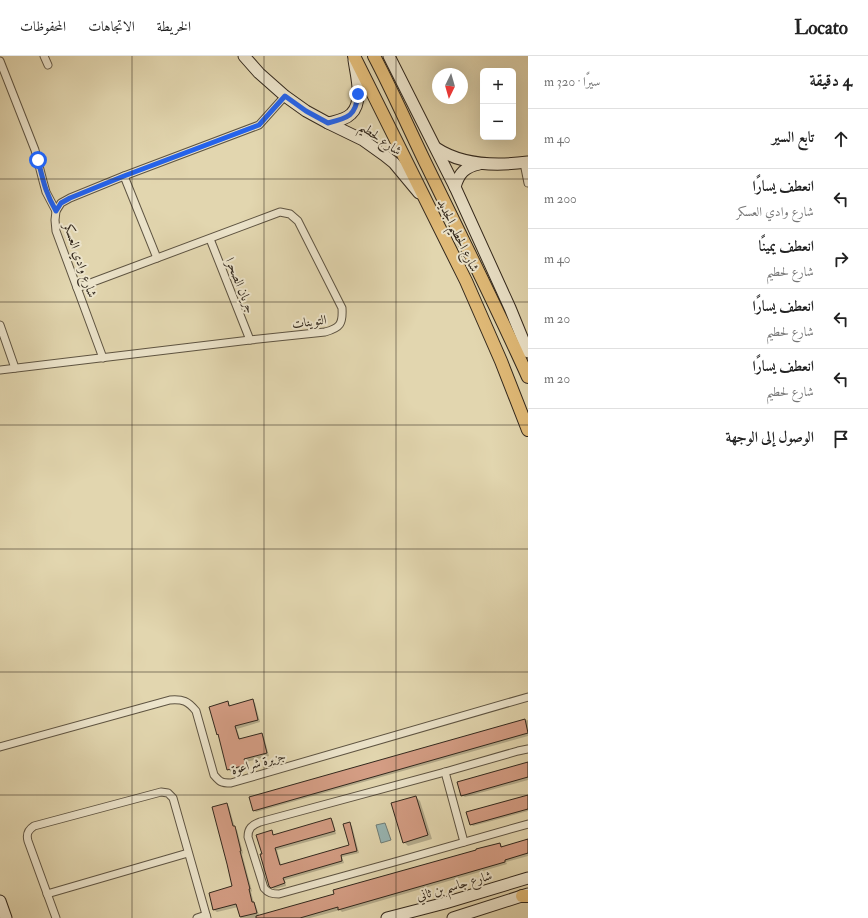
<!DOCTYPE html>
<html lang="ar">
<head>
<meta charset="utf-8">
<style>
  :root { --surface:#fff; --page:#f6f6f6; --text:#222; --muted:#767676; --line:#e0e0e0 }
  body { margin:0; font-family:"IM FELL Double Pica",Amiri,serif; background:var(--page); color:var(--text); direction:rtl }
  .controls { position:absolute; right:12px; top:12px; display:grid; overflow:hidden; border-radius:6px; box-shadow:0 4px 16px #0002 }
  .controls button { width:36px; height:36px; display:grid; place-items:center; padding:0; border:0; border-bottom:1px solid var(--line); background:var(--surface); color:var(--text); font:20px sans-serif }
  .compass { position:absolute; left:432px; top:12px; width:36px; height:36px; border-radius:50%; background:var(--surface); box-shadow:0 4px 16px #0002; rotate:185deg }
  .stop { position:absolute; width:12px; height:12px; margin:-9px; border:3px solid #2563eb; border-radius:50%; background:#fff }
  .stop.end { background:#2563eb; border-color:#fff; box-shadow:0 1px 4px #0008 }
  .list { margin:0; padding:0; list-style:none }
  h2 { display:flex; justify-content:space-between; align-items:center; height:52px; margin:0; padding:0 16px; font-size:17px }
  h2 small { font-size:13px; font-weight:400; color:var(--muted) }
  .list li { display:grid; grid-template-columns:26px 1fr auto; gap:12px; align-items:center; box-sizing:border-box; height:60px; padding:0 16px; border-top:1px solid var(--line) }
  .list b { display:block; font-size:15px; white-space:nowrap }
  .list p { margin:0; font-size:13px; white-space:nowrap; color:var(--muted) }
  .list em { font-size:13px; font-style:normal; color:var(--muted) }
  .icon { flex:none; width:22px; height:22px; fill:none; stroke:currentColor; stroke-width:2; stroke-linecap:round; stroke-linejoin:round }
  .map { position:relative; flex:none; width:528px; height:862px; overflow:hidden; direction:ltr }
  header { display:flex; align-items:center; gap:24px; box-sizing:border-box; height:56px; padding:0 20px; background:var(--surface); border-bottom:1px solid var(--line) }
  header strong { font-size:19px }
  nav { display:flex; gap:22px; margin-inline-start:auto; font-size:14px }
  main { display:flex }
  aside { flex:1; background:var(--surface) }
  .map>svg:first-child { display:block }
</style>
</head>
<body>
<header>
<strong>Locato</strong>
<nav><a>الخريطة</a><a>الاتجاهات</a><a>المحفوظات</a></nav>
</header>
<main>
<aside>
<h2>4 دقيقة<small>سيرًا · 320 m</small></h2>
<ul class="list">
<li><svg class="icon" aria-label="ahead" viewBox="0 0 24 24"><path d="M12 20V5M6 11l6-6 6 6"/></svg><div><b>تابع السير</b></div><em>40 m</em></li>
<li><svg class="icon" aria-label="left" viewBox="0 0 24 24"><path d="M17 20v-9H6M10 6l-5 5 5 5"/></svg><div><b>انعطف يسارًا</b><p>شارع وادي العسكر</p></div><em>200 m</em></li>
<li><svg class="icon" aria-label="right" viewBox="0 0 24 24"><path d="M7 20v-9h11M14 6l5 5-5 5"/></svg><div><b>انعطف يمينًا</b><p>شارع لحطيم</p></div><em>40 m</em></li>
<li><svg class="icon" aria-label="left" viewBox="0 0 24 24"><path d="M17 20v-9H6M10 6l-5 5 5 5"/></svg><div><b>انعطف يسارًا</b><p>شارع لحطيم</p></div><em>20 m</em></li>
<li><svg class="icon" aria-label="left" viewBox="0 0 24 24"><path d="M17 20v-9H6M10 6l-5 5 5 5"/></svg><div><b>انعطف يسارًا</b><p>شارع لحطيم</p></div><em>20 m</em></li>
<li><svg class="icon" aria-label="arrive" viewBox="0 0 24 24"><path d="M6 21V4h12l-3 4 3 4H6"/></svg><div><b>الوصول إلى الوجهة</b></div></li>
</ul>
</aside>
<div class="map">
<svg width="528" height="862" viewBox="0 0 528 862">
  <rect width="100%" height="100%" fill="#e2d6af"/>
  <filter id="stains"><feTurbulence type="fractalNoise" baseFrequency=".005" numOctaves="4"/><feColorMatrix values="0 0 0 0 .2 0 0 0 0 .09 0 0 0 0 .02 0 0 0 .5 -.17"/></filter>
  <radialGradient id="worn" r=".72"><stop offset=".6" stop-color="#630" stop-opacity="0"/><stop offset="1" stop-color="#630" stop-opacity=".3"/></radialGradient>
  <polygon fill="#98b7b5" stroke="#6f7e78" points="385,767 391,784 381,787 376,769"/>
  <g fill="#0003">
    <polygon points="252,644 255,647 260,666 237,673 240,683 262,678 264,681 269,700 246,706 248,711 231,716 228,713 219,679 218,678 227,646 231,650"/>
    <polygon points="528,664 528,680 256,756 254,754 470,679"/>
    <polygon points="528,707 528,724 465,741 462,739"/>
    <polygon points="528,740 528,755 473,770 471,768"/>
    <polygon points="416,741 420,745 432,783 408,790 404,786"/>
    <polygon points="227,748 229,751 235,772 237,774 243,797 242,798 252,835 251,836 254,847 256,850 259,859 257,862 241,862 238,851 217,856 214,854 210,837 234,831"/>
    <polygon points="331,763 333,765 336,778 277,794 281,809 350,790 349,767 352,770 359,797 342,801 344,807 285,824 286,830 274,833 270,829 263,798 271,775 274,779"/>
    <polygon points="528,784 528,800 506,806 507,808 342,856 340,854 310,862 271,862 335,838 500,788 503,791"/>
  </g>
  <g fill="#d49d84" stroke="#32281d">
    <polygon points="253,643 258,664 235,670 239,683 262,677 267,697 244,703 246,709 227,714 218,678 217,679 209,651 228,645 229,650"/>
    <polygon points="525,663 528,677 253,755 249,741"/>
    <polygon points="528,706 528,721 461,740 457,726"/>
    <polygon points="528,739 528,753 470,769 466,756"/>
    <polygon points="416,740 428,779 403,787 391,747"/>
    <polygon points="227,747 233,770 235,770 241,795 240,795 250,833 249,833 252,846 254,846 257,857 240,861 236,848 213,854 209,837 232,830 227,808 212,751"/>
    <polygon points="331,762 335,775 275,792 280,809 349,789 343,768 350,766 357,795 341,799 342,805 283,822 285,827 271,832 269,830 260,798 262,798 256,779 272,774 273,779"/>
    <polygon points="528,783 528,797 505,804 505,806 460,819 338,854 338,851 300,862 256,862 256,860 334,838 333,834 476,794 476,793 500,787 501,791"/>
  </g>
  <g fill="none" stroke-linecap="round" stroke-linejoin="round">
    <g stroke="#5e5442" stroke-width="9">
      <g id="street">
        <polyline points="44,0 48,9"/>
        <polyline points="0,5 35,94 43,125 46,136 56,155"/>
        <polyline points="524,107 528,127"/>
        <polyline points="124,120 157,202"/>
        <polyline points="210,183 250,284"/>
        <polyline points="0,269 15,312"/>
        <polyline points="103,302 56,175 55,164 56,155 61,147 70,142 124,120 259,69 285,40"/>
        <path d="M0,314l250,-30 75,-8c15,-4 18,-8 17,-24l-44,-87 -8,-7 -10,-2 -203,76"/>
        <path d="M0,691l170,-47c13,-1 18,1 26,11l18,64c6,7 7,8 17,8l297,-86"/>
        <path d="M528,693l-10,2 -73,21 -185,50c-8,3 -12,6 -12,15l16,51c4,5 8,6 15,6l112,-31 137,-39"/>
        <polyline points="445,716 464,786"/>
        <polyline points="47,838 188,797"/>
        <path d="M56,862l-28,-77c-2,-7 0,-11 6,-15l127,-34 7,1 5,5 34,120"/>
        <polyline points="197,862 206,859"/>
      </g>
    </g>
    <g stroke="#32281d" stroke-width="13">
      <g id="secondary">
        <polyline points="244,0 259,17 285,40 306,55 328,67 363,84 384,99 394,107 419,137"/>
        <polyline points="389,0 455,131 510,252 528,296"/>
        <path d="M328,67c8,-2 17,-3 23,-9 13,-12 5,-39 3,-54"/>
        <path d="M436,92c27,18 61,18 92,14"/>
        <path d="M455,131c4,-14 10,-20 24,-23"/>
        <polyline points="0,845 6,862"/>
        <polyline points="387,862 445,847 528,822"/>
        <polyline points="453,862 528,838"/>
      </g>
    </g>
    <g stroke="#32281d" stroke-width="14">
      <g id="primary">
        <polyline points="354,0 466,225 501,305 528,374"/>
        <path d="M374,0c19,36 35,73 53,110 34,70 69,140 101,211"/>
        <polyline points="522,840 528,840"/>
      </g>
    </g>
    <use href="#street" stroke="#ece4cb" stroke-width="7"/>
    <use href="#secondary" stroke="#ece4cb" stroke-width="11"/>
    <use href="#primary" stroke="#e1bb78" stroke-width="12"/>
  </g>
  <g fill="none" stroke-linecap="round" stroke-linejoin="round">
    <path stroke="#2563eb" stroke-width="5" d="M38,104c5,20 7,32 18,51l5,-8 9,-5 54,-22 135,-51 26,-29 21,15 22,12c20,-5 28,-7 30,-29"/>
  </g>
  <path fill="none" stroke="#32281d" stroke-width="1" stroke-opacity="0.55" d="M132,0v862M264,0v862M396,0v862M0,123h528M0,246h528M0,369h528M0,493h528M0,616h528M0,739h528"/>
  <g text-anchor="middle" stroke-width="4" stroke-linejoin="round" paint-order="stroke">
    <g font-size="13" fill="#32281d" stroke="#ece4cb">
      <text transform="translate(381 82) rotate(35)" y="5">شارع لحطيم</text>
      <text transform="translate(459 179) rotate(64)" y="5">شارع الحطيم الجديد</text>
      <text transform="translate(81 204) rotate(71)" y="5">شارع وادي العسكر</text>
      <text transform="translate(241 229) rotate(68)" y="5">جريان الصحرا</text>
      <text transform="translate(309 265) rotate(-8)" y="5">التوينات</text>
      <text transform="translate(258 706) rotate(-16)" y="5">جزيرة شراعوة</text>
      <text transform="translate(454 829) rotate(-16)" y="5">شارع جاسم بن ثاني</text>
    </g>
  </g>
  <rect width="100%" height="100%" filter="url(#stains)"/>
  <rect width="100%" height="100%" fill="url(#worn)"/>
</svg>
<div class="controls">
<button>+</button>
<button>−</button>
</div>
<svg class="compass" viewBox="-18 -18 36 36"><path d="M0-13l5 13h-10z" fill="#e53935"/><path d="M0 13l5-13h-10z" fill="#767676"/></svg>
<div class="stop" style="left:38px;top:104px"></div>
<div class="stop end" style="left:358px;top:38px"></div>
</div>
</main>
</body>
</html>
